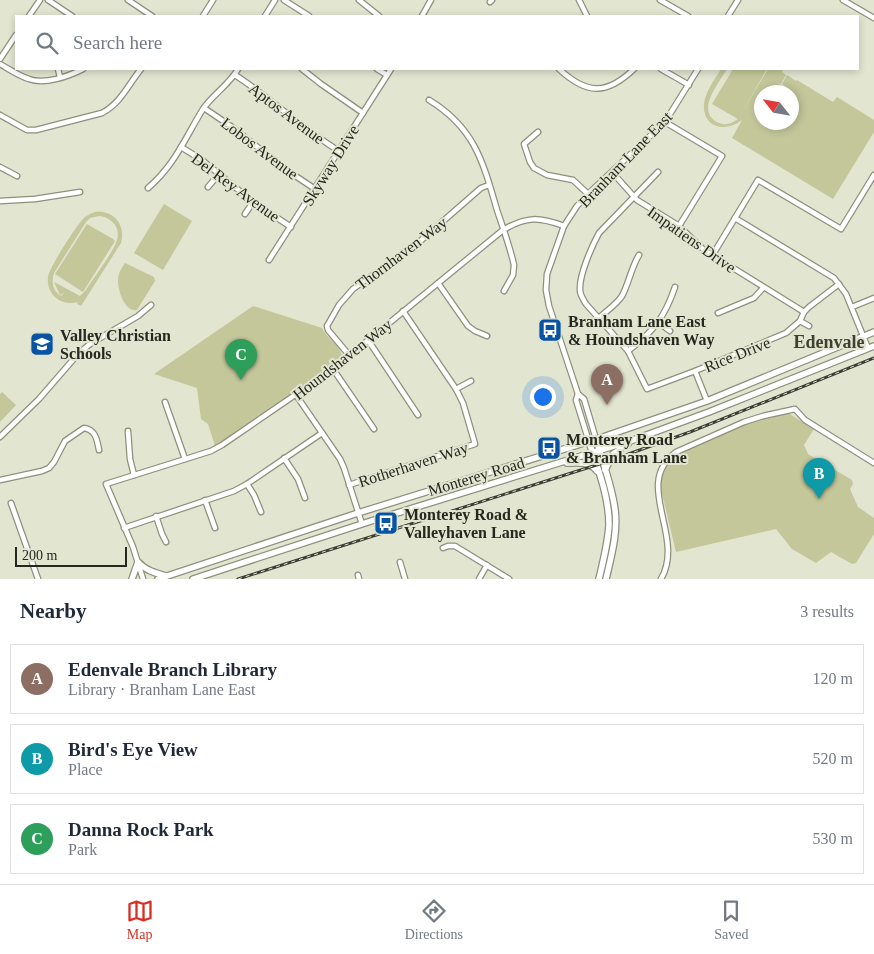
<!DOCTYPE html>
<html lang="en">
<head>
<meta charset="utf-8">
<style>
  :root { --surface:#fff; --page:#f2f2f3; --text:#1f2937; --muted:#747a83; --line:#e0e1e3; --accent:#d93025 }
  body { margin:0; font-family:Georgia,serif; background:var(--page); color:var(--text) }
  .compass { position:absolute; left:754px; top:85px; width:45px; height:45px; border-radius:50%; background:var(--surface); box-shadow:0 2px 8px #0003; rotate:301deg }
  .scale { position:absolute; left:15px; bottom:12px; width:112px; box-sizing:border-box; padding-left:5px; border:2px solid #26271f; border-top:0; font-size:14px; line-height:18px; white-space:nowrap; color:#26271f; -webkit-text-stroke:4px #e2e5d0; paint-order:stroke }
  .you { position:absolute; left:542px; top:396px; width:18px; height:18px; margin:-12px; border:4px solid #fff; border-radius:50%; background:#1a73e8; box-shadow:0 0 0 8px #1a73e833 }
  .badge { display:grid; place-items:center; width:32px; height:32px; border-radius:50%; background:var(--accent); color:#fff; font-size:16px; font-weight:700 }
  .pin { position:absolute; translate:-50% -41px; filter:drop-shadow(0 1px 2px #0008) }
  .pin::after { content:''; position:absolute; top:26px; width:18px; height:15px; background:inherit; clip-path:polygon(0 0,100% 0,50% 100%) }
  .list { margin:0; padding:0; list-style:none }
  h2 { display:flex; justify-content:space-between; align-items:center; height:65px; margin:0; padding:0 20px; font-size:21px }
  h2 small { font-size:16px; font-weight:400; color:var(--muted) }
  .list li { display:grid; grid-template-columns:32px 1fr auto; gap:15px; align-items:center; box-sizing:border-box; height:70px; margin:0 10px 10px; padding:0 10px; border:1px solid var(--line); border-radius:0px }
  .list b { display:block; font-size:19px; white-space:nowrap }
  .list p { margin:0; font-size:16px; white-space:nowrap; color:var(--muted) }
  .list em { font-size:16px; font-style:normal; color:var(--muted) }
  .icon { flex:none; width:28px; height:28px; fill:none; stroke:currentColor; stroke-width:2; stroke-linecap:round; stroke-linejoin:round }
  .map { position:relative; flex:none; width:874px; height:579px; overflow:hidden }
  .search { position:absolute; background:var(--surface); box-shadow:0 2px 8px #0003; left:15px; right:15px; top:15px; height:55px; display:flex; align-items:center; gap:12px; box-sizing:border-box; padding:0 18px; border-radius:0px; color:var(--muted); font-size:19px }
  .sheet { height:305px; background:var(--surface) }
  nav { display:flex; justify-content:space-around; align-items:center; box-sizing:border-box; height:70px; border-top:1px solid var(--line); background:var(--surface); font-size:14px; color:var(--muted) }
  nav a { display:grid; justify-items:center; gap:2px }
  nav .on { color:var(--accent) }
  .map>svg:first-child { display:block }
</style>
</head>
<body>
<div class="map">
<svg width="874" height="579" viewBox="0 0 874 579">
  <rect width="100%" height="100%" fill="#e2e5d0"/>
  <g fill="#c3c79a" fill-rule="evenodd">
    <path d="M721,69h6c-8,14 -33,43 -8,54 7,3 13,0 19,-4l-26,-15 21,-35h34l-28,48 29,-48 15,1 -1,2 4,3 -5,9 -5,-2 13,8h1l-8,-6 5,-9 9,6 1,-1 36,22 4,-5 37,23v12l-41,67 -101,-61 10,-18c-16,13 -40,8 -38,-16 1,-12 11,-25 17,-35zM762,92h30v30h-30z"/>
    <polygon points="164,204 192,221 163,270 134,253"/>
    <path d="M95,212c19,-2 31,13 26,31l-40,63 -4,-2 1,-2c-8,2 -16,1 -22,-4 -6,-5 -9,-13 -8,-21 1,-9 29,-53 37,-60 3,-2 6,-4 10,-5zM99,216c12,1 22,11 18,24 -4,13 -23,37 -31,50l-6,6 -26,-14 6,13 4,-2 -3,3c-8,-5 -10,-13 -7,-23l32,-51 4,-4z"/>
    <polygon points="87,224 113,239 115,241 83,292 55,274"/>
    <path d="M125,263l29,14 1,4 -18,29c-13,3 -22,-25 -18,-36 1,-4 4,-8 6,-11z"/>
    <path d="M253,306l69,22c4,10 18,16 20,28l-16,14 -111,76 -7,-22 -7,-5 -4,-31 -43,-14z"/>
    <polygon points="2,392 16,405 0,422 0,394"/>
    <polygon points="788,413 814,429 804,445 808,454 852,480 853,484 850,489 858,507 874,518 874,534 856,563 852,564 831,552 816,563 792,549 776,529 676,552 660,485 663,470 672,457 727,430 758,419"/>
  </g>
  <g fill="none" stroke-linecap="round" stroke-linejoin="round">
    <g stroke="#8e907d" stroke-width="7">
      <g id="minor">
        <polyline points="48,0 72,16"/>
        <polyline points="128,0 152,16"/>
        <polyline points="284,0 309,16"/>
        <polyline points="359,0 379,16"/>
        <polyline points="579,0 587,16"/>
        <polyline points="660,0 688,16"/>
        <polyline points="843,0 874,18"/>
        <polyline points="490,2 492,0"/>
        <polyline points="29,16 40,0"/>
        <polyline points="203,16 213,0"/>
        <polyline points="265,16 275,0"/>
        <polyline points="422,16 431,0"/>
        <polyline points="728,16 738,0"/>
        <polyline points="0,59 16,35"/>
        <path d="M0,64c9,5 19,12 29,15 16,6 40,-3 54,-10"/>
        <polyline points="58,69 60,77"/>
        <polyline points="302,69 321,84 363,113"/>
        <polyline points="377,69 387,75"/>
        <path d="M559,69c27,25 47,27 75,0"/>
        <polyline points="661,69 689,85"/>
        <path d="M235,75c36,23 67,54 104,76"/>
        <path d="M429,100c46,28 54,62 68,110 6,18 13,37 17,55l-1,10 -9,16"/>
        <polyline points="204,108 232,127 285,169 315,189"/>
        <path d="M0,115l27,15h9l66,-17c19,-10 26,-28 39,-44"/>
        <polyline points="665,122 722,156 679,226"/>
        <polyline points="538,132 524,144 530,162 534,168 547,175 573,180 588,194"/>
        <polyline points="181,147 202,160 253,202 291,227"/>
        <polyline points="0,167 17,176"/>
        <polyline points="612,172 637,200 679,226 704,250 804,312"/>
        <path d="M658,172l-59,61c-7,13 -20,42 -19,57 0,5 3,9 6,14l42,47 19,38 48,-18 91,-38 14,-12 4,-9 5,-5 30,-23"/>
        <polyline points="208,187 219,174"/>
        <path d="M148,188c27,-23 37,-50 55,-79 10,-15 26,-24 35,-40"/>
        <polyline points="0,201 35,199 80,192"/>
        <polyline points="245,214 253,202"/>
        <polyline points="735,218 834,278 846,294 868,348"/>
        <polyline points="712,256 758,180 841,229 874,175"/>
        <polyline points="269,260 391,69"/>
        <polyline points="438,283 468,326 475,331 487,336"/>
        <polyline points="852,307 874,298"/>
        <polyline points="718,313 754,298 763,288"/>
        <path d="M599,318c7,-7 17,-13 23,-22 7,-13 9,-28 17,-41"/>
        <polyline points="800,321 809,326"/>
        <polyline points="659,323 670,331"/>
        <polyline points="368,340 418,415"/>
        <path d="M628,351c25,-19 37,-34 47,-64"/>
        <polyline points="349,355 328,330 327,326 339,305 353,289 418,243 481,188 489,185"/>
        <polyline points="333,369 374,429"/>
        <polyline points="695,371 707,401"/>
        <polyline points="456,389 471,381"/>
        <polyline points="578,394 576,400 589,442"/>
        <polyline points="296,395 340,459 344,468 362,524"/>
        <polyline points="165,402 185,459"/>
        <polyline points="128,431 130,459 134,475"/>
        <polyline points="0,437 39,399 78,354 90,344 138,316 151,305"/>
        <polyline points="596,439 584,399 578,394 549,306 546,290 547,274 564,226 577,206 588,194 665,122 698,69"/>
        <polyline points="284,458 298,479 305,498"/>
        <path d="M0,480l42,-9 7,-3 5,-6 11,-21 19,-13c12,2 13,12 15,22"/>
        <polyline points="247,484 254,495 261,512"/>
        <polyline points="349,485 475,444 463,403 456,389 403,311"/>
        <polyline points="205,500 215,528"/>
        <polyline points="11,503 38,579"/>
        <polyline points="156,516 162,534 166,542"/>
        <polyline points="124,528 234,491 247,484 322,433"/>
        <polyline points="443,548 448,546 455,546 509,579"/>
        <polyline points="400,562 405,579"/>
        <polyline points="358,575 359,579"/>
        <path d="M143,579l-10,-32 -27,-63 105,-33 11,-6 111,-76 170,-139c24,-14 36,-13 61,-4"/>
        <polyline points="479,579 487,565"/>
        <path d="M661,579c25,-43 -29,-95 15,-127l68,-30 19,-6 32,-7 10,11 69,43"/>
      </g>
    </g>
    <g stroke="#8e907d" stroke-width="8">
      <g id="major">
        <path d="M596,439c7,24 16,47 19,71 3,23 -4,47 -9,69"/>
        <path d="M589,442c9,27 20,54 20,83 -1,18 -6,37 -10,54"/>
        <path d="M567,463c12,0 22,-2 30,8"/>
        <polyline points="605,470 613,454 628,444"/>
        <path d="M132,579l6,-17c7,8 17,11 28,14"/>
        <polyline points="158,579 358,513 603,437 707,401 874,332"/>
        <polyline points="193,579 368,522 633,440 709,412 874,346"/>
      </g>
    </g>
    <use href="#minor" stroke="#fff" stroke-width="4.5"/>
    <use href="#major" stroke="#fff" stroke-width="5.5"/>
    <g stroke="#3c3d34" stroke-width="3">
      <polyline id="rail" points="238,579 609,461 690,432 874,358"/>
    </g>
    <use href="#rail" stroke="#e2e5d0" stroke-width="1" stroke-dasharray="4" stroke-linecap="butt"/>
  </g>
  <defs>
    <g id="bus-square" transform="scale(1.25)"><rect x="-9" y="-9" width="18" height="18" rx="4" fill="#0854a3" stroke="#e2e5d0"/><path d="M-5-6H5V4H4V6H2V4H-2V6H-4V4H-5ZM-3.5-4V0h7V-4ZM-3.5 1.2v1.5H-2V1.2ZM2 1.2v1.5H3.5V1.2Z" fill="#fff"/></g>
    <g id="school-square" transform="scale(1.25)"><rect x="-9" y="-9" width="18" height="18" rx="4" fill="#0854a3" stroke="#e2e5d0"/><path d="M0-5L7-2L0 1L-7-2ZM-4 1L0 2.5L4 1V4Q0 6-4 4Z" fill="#fff"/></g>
  </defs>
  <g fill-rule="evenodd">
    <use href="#bus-square" x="550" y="330"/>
    <use href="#school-square" x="42" y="344"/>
    <use href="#bus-square" x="549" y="448"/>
    <use href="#bus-square" x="386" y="523"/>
  </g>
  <g text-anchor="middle" stroke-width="4" stroke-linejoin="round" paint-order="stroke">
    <g font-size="16" fill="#26271f" stroke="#e2e5d0">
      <text transform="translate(287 113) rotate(37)" y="6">Aptos Avenue</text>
      <text transform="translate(260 148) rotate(37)" y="6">Lobos Avenue</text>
      <text transform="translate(625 159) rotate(-46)" y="6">Branham Lane East</text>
      <text transform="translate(330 165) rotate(-58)" y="6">Skyway Drive</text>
      <text transform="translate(236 187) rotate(36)" y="6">Del Rey Avenue</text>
      <text transform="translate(692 239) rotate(35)" y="6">Impatiens Drive</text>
      <text transform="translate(401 253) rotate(-37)" y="6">Thornhaven Way</text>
      <text transform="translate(737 354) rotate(-22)" y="6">Rice Drive</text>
      <text transform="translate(342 359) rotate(-38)" y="6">Houndshaven Way</text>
      <text transform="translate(413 464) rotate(-18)" y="6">Rotherhaven Way</text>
      <text transform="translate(476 476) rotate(-17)" y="6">Monterey Road</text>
    </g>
    <g font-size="16" font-weight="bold" fill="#26271f" stroke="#e2e5d0" text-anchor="start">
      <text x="568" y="327">Branham Lane East<tspan x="568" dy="18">&amp; Houndshaven Way</tspan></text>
      <text x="60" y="341">Valley Christian<tspan x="60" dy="18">Schools</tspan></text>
      <text x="566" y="445">Monterey Road<tspan x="566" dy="18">&amp; Branham Lane</tspan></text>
      <text x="404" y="520">Monterey Road &amp;<tspan x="404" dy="18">Valleyhaven Lane</tspan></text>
    </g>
    <g font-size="18" font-weight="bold" fill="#3f4030" stroke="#e2e5d0">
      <text x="829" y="348">Edenvale</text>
    </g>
  </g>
</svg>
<svg class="compass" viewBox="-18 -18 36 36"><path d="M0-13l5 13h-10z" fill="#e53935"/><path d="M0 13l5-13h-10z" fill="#747a83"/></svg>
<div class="scale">200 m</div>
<div class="you"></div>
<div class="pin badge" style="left:607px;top:405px;background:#8d6e63">A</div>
<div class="pin badge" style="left:819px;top:499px;background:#0f9aa8">B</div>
<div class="pin badge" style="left:241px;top:380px;background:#2e9e5b">C</div>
<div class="search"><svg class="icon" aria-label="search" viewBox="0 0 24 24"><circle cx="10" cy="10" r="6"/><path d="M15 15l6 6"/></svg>Search here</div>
</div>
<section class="sheet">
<h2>Nearby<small>3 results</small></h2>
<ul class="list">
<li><span class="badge" style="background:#8d6e63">A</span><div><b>Edenvale Branch Library</b><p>Library · Branham Lane East</p></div><em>120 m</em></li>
<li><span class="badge" style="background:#0f9aa8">B</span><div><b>Bird's Eye View</b><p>Place</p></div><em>520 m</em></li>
<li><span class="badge" style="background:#2e9e5b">C</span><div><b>Danna Rock Park</b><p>Park</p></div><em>530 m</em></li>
</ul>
</section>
<nav>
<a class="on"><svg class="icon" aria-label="map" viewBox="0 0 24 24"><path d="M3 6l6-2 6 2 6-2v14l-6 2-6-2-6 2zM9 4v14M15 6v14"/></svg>Map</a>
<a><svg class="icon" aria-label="directions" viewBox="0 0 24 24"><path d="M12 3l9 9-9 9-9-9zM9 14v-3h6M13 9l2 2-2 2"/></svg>Directions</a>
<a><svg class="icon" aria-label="saved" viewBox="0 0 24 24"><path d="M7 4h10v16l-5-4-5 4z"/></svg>Saved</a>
</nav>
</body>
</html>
